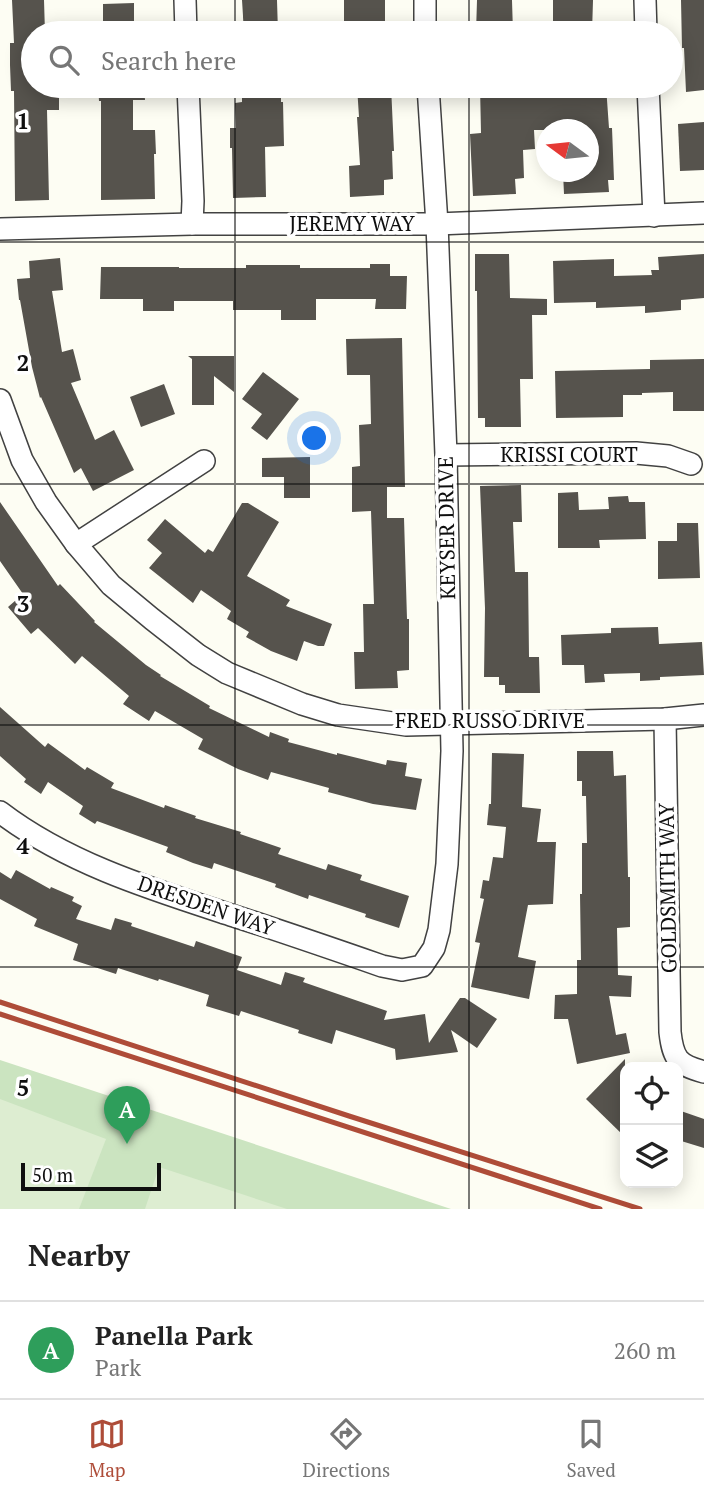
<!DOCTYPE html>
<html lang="en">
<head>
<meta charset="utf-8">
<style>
  :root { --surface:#fff; --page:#f6f6f6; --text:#222; --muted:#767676; --line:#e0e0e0; --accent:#ae4c38 }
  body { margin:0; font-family:"PT Serif",serif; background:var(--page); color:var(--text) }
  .controls { position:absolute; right:21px; bottom:21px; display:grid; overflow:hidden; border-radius:14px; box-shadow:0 4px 18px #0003 }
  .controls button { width:63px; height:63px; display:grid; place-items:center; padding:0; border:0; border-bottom:2px solid var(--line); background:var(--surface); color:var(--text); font:35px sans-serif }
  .compass { position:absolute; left:536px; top:119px; width:63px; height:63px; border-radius:50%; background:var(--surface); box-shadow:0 4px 18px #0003; rotate:285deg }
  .scale { position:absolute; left:21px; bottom:18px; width:140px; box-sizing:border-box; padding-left:7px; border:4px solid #0f0f0f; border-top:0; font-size:19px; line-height:24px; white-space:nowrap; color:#0f0f0f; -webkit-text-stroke:5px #fff; paint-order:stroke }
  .you { position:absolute; left:315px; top:439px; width:24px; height:24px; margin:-18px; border:5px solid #fff; border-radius:50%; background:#1a73e8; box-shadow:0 0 0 10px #1a73e833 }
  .badge { display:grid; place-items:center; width:46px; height:46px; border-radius:50%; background:var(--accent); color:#fff; font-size:23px; font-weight:700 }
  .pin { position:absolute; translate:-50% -58px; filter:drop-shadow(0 2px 4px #0008) }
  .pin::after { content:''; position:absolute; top:37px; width:24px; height:21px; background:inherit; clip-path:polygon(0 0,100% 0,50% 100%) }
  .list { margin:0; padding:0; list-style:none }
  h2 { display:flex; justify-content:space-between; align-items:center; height:91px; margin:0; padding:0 28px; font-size:30px }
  h2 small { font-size:23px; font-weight:400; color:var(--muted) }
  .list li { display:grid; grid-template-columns:46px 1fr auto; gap:21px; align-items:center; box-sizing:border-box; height:98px; padding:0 28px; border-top:2px solid var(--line) }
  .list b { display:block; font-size:26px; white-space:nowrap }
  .list p { margin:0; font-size:23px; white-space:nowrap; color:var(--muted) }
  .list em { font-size:23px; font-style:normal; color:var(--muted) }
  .icon { flex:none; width:38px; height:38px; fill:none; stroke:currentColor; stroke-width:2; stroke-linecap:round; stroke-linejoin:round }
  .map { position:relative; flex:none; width:704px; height:1209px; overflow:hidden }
  .search { position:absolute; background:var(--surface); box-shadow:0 4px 18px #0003; left:21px; right:21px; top:21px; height:77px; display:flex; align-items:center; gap:18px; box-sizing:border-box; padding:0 24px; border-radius:38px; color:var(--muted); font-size:26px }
  .sheet { height:189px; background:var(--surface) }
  nav { display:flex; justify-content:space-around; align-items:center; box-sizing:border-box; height:98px; border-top:2px solid var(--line); background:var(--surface); font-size:19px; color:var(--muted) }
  nav a { display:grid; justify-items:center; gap:4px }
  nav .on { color:var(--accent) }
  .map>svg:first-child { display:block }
</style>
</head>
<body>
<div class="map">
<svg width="704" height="1209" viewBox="0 0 704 1209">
  <rect width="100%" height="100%" fill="#fdfdf3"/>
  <polygon fill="#cbe4c0" points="0,1060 451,1209 0,1209"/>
  <g fill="#ddedd1">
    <polygon points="0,1099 106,1139 79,1209 0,1209"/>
    <polygon points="159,1167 287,1209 145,1209"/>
  </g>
  <g fill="#56534d">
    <polygon points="12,0 44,0 45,33 33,33 33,86 59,86 59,110 47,110 49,200 15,201 14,91 11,91 10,65 10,43 14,43"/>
    <polygon points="242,0 277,0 278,33 244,33"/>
    <polygon points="344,0 385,0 385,23 371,23 372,33 344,33"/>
    <polygon points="477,0 512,0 513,33 476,33"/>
    <polygon points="553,0 593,0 592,33 553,33"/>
    <polygon points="681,0 704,0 704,90 686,92 684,48 682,48"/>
    <polygon points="134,3 134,33 103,33 103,4"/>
    <polygon points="98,86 144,86 145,100 133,100 133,130 155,130 156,154 154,154 155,199 101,200 101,101 99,101"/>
    <polygon points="242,86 281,86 281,102 283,102 284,146 265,147 266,197 233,198 232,148 230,148 230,128 236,128 235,103 242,102"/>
    <polygon points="357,86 391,86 394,151 392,151 393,179 384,180 384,195 350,197 349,166 360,165 357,117 359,117"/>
    <polygon points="480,86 606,86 609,128 612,128 614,180 608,180 609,192 564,194 563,172 589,172 589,130 534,130 535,149 523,150 524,178 515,179 516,194 473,196 470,134 481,133"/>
    <polygon points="704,122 704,170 680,171 678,124"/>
    <polygon points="475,254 509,254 510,298 547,299 547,315 532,315 533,379 520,379 521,427 485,427 485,418 478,418 477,291 475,291"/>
    <polygon points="704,254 704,298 681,300 681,310 645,313 645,306 596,308 596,302 554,303 553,261 614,259 614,276 652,275 651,270 659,270 658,257"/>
    <polygon points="60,258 63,290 52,291 62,352 73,349 81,380 71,383 95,440 114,430 134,470 93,491 81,468 74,473 41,397 40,398 32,367 20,300 19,300 17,279 30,278 29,261"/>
    <polygon points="370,264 390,264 390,276 407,276 406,309 375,309 376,299 316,299 316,320 281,320 281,310 233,310 233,301 174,301 174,311 143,311 143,299 100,299 101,267 179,267 179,268 246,268 246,265 300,265 300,268 370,268"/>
    <polygon points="402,338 405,487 387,487 387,518 404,518 407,619 409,619 409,670 397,671 398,688 355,689 354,652 364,652 363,604 374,604 371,511 352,512 352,467 360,466 359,425 371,424 370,375 347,375 346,339"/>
    <polygon points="188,356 234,356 234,392 214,376 214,405 192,405 192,359"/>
    <polygon points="704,359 704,411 673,411 673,392 642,393 642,395 623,395 623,417 556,418 555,371 650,369 650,360"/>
    <polygon points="263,372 299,399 267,440 251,428 262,414 242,399"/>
    <polygon points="164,384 175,414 141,427 130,397"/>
    <polygon points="310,457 310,498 284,498 284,477 262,477 262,458"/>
    <polygon points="521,485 522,522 513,522 515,572 528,572 529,657 539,657 540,693 505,693 505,685 499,685 499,677 484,677 485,608 480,486"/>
    <polygon points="578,492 579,510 609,509 608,497 628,496 629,502 645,502 646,539 599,540 600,548 558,548 558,493"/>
    <polygon points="0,502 58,586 60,584 95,621 94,622 146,665 161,675 160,676 210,706 209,708 269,737 270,732 289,739 288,742 337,755 337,753 386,765 387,760 407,763 405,776 422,779 416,810 373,804 328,792 329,788 271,772 268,780 238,769 198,749 203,739 155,711 149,721 123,704 129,696 82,656 75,664 38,628 31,634 8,607 23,594 0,561"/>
    <polygon points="242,503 248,503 279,522 247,576 290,600 286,606 332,624 324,646 318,646 304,641 297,661 271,651 246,637 249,632 227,619 231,611 201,590 193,603 149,568 162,553 147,540 165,519 205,553 208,549 213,552"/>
    <polygon points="677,523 698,523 700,578 658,579 658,541 677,541"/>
    <polygon points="658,627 659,644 702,642 704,675 660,677 660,680 640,681 640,673 604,674 605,682 585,683 584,665 562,665 561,635 611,633 611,628"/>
    <polygon points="0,707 45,747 48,743 85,770 87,767 114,783 111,788 164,808 165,805 196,816 195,818 241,832 240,834 281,848 278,854 326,870 328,864 362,875 360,880 409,896 399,928 365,917 366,914 309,895 308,899 275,887 276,884 214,863 212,869 193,863 166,852 168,847 97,821 95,824 79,814 83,806 48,782 41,794 24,782 26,779 0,756"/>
    <polygon points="577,751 613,751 614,776 626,775 628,877 630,877 630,927 617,928 618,975 632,976 631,997 609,996 616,1035 626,1033 630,1053 577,1064 568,1019 554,1019 555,995 577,994 577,960 581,960 580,894 582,894 582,843 587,843 586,796 582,796 582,781 577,781"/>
    <polygon points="492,753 524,754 522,807 541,809 537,842 556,842 553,904 528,905 518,957 536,961 529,999 471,987 480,943 475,942 484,899 480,898 483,880 489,881 493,857 503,858 506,827 487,825 489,804 491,804"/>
    <polygon points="16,870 50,889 51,887 74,897 72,901 82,906 76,919 111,930 115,918 132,923 131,926 194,947 196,941 242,957 237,970 281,985 285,972 305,978 303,982 387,1011 384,1020 425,1014 429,1043 460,998 465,998 497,1019 477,1048 451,1030 458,1052 396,1060 395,1049 336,1030 332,1044 298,1033 299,1030 241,1011 239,1016 206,1006 209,995 159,979 158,981 118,968 116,974 73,960 78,944 34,926 37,919 0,899 0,872 11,879"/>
    <polygon points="625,1059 625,1137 586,1099"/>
    <polygon points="678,1110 704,1119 704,1148 678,1140"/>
  </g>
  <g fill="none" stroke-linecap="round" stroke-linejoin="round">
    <g stroke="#424242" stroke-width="24">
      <g id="street">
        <polyline points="185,0 186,33"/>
        <polyline points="425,0 425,33"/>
        <polyline points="645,0 646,33"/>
        <polyline points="188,86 193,201 192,224"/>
        <polyline points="648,86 654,216"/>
        <polyline points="0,229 192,224 437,224 704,213"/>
        <polyline points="0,400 22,460 46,502 76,544 111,585 152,619 198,655 227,673 302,704 338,715 406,725 665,719 704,715"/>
        <polyline points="446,455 636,453 668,456 691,464"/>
        <polyline points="76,544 204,461"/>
        <path d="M665,719l5,313c3,27 8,33 34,40"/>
        <path d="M0,812c68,52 154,78 234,104 50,16 99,33 148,50l20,4 20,-4 12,-18 5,-18 8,-66 5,-113 -6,-296 -9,-231 -9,-138"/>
      </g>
    </g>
    <use href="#street" stroke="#fff" stroke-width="21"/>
    <g stroke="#ae4c38" stroke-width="5">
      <polyline points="0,1002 349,1116 640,1209"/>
      <polyline points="0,1014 600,1209"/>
    </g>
  </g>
  <path fill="none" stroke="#0f0f0f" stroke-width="2" stroke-opacity="0.55" d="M235,0v33M469,0v33M235,86v1123M469,86v1123M0,242h704M0,484h704M0,725h704M0,967h704"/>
  <g text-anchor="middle" stroke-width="7" stroke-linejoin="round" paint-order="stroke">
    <g font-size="21" fill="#0f0f0f" stroke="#fff">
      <text x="352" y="231">JEREMY WAY</text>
      <text x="569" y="462">KRISSI COURT</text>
      <text transform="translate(447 528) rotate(-91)" y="7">KEYSER DRIVE</text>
      <text x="490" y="728">FRED RUSSO DRIVE</text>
      <text transform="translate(668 888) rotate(-91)" y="7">GOLDSMITH WAY</text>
      <text transform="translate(206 906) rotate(19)" y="7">DRESDEN WAY</text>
    </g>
  </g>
  <g font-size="23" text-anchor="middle" font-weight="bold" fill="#0f0f0f" stroke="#fff" stroke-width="7" stroke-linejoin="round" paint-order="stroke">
    <text x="23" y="129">1</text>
    <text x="23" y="371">2</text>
    <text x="23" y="612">3</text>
    <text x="23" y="854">4</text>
    <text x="23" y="1096">5</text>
  </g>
</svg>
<div class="controls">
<button><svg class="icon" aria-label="locate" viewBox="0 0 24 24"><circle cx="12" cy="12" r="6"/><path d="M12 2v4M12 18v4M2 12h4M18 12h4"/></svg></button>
<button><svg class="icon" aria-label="layers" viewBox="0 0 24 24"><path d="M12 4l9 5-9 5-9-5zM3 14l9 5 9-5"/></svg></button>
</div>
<svg class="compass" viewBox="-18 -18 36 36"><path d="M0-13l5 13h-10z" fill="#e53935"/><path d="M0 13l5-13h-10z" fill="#767676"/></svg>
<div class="scale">50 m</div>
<div class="you"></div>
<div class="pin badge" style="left:127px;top:1144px;background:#2e9e5b">A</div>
<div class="search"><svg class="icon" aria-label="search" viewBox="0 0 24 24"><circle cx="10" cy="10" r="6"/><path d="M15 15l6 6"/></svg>Search here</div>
</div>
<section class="sheet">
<h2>Nearby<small></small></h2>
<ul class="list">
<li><span class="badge" style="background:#2e9e5b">A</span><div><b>Panella Park</b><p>Park</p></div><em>260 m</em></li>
</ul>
</section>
<nav>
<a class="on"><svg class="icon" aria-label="map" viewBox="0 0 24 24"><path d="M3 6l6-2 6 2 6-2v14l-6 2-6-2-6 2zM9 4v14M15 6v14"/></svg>Map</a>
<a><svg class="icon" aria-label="directions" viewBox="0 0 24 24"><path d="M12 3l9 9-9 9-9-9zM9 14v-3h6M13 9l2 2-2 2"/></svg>Directions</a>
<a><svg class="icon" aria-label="saved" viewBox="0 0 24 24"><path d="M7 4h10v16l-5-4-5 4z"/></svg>Saved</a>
</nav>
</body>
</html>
